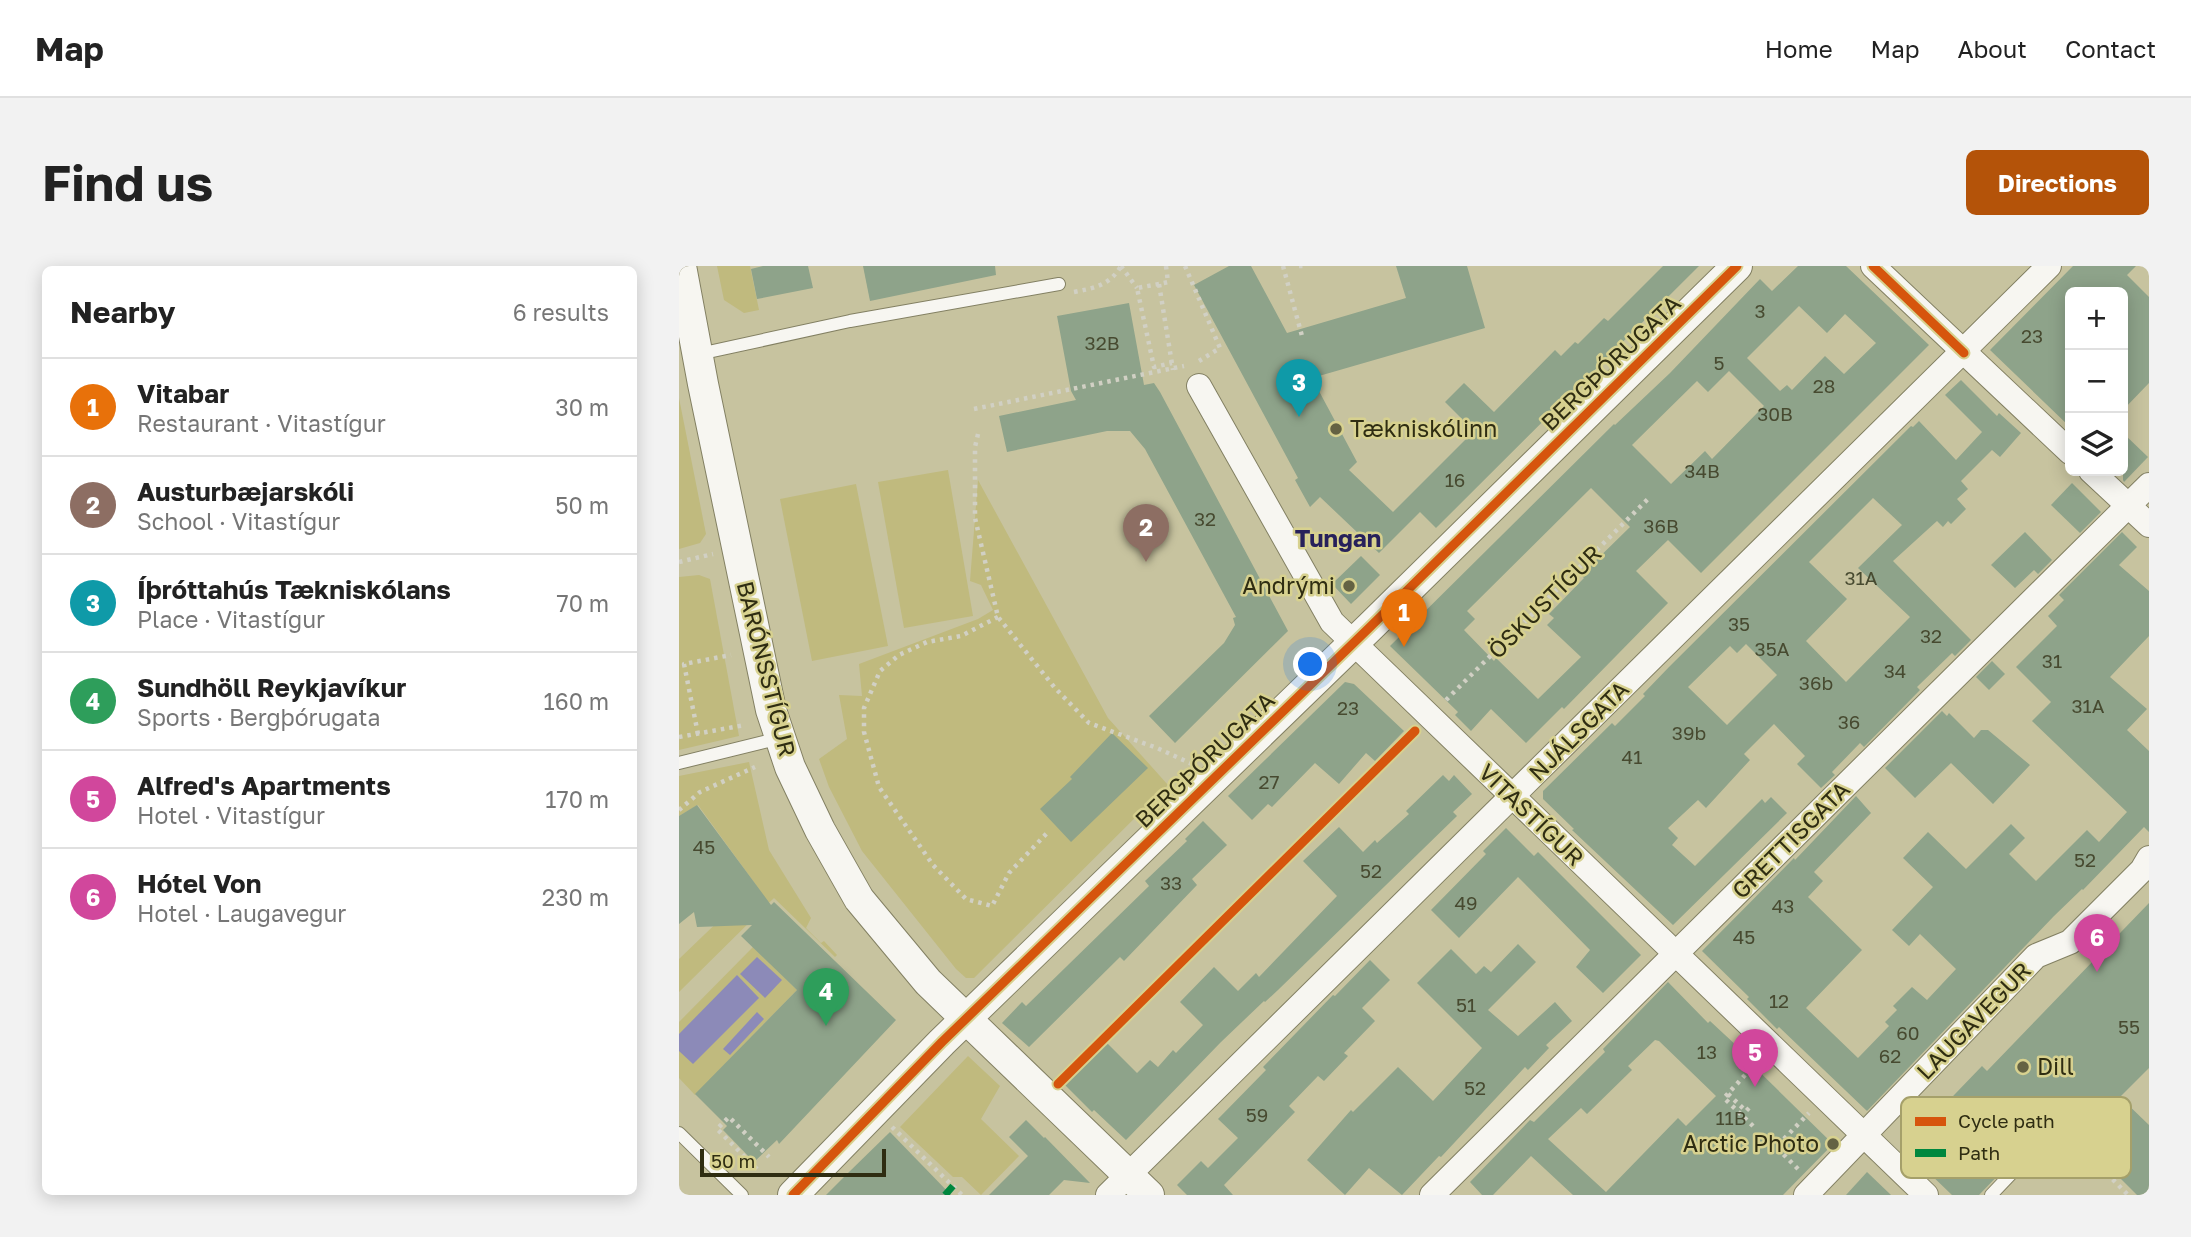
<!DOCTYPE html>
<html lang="en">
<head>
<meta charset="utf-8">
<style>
  :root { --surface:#fff; --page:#f2f2f2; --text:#222; --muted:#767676; --line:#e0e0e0; --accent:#b45309 }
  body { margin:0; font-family:"Golos Text",sans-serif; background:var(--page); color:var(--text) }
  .controls { position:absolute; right:21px; top:21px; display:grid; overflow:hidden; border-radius:10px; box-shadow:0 4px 18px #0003 }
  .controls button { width:63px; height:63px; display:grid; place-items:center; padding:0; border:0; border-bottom:2px solid var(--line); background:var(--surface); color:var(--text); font:35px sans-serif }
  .scale { position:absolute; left:21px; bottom:18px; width:186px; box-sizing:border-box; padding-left:7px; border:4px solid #2f2d12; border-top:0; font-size:19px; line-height:24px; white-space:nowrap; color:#2f2d12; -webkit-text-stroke:5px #d7d18f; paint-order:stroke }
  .you { position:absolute; left:632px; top:399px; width:24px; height:24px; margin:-18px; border:5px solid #fff; border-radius:50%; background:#1a73e8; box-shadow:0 0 0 10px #1a73e833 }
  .badge { display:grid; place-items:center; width:46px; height:46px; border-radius:50%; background:var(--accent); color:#fff; font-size:23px; font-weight:700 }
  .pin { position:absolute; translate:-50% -58px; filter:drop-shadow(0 2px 4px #0008) }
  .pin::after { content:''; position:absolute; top:37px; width:24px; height:21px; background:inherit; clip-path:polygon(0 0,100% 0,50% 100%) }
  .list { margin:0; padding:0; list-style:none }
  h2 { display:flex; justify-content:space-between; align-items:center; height:91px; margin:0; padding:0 28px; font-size:30px }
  h2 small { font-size:23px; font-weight:400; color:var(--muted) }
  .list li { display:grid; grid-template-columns:46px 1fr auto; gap:21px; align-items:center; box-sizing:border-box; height:98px; padding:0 28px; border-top:2px solid var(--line) }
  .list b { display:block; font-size:26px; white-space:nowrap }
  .list p { margin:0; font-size:23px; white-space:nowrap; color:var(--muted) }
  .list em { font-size:23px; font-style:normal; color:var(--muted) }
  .icon { flex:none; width:38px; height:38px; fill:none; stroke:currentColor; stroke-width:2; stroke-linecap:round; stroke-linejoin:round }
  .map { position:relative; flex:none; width:1470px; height:929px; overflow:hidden; border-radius:10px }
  header { display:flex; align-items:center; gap:42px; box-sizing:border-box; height:98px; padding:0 35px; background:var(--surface); border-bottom:2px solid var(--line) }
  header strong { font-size:33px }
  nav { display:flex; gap:38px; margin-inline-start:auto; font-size:24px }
  .intro { display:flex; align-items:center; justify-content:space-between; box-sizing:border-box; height:168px; padding:0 42px }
  h1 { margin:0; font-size:49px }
  .button { padding:18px 32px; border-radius:10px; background:var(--accent); color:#fff; font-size:24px; font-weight:700 }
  main { display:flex; gap:42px; padding:0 42px }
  aside { flex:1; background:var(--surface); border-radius:10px; box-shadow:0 4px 18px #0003 }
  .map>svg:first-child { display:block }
</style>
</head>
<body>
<header>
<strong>Map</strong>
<nav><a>Home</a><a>Map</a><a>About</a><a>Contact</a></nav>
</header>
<div class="intro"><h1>Find us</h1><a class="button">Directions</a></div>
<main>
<aside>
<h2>Nearby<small>6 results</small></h2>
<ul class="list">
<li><span class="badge" style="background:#e8710a">1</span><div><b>Vitabar</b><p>Restaurant · Vitastígur</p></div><em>30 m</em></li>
<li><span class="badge" style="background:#8d6e63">2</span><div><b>Austurbæjarskóli</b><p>School · Vitastígur</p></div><em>50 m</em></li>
<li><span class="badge" style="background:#0f9aa8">3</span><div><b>Íþróttahús Tækniskólans</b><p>Place · Vitastígur</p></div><em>70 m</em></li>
<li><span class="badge" style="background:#2e9e5b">4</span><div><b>Sundhöll Reykjavíkur</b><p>Sports · Bergþórugata</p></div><em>160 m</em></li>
<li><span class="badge" style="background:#d1479c">5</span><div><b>Alfred's Apartments</b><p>Hotel · Vitastígur</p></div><em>170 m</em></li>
<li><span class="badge" style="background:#d1479c">6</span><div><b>Hótel Von</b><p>Hotel · Laugavegur</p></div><em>230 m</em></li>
</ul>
</aside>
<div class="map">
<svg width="1470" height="929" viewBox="0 0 1470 929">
  <rect width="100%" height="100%" fill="#c7c39f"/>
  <g fill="#c0ba7e">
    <polygon points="38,0 71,0 80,44 65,47 45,34"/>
    <polygon points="0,132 27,268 21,277 0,283"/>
    <polygon points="269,204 294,350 225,362 199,216"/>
    <polygon points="299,214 429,452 489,519 295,712 287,712 277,703 183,585 150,521 140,493 168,473 160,429 183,430 180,398 299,353 314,344 302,319 291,315"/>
    <polygon points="177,218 209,380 133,395 101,233"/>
    <polygon points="20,309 31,313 60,470 0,484 0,311"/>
    <polygon points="70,496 90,584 132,652 127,662 142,677 145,675 158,689 156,691 95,632 0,726 0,693 77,619 19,539 0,550 0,510"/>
    <polygon points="74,681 118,724 16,829 0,812 0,756"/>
    <polygon points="289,790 321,820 302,853 340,890 302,929 283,911 274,911 221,861"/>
  </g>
  <g fill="#8c8ab8">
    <polygon points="78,691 103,714 86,732 61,708"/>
    <polygon points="58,709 80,732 14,798 0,785 0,768"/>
    <polygon points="78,746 85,753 51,789 44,783"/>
  </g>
  <g fill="#8ea38a" fill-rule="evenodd">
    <polygon points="84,0 129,0 134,22 78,33 72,3"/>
    <polygon points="184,0 316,0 317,9 191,35"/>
    <polygon points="550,0 572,0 608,67 727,32 717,0 788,0 806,62 633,112 678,196 670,204 714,246 795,165 766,136 785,117 815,146 876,84 882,90 896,76 899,78 925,52 929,55 984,0 1020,0 757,262 741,246 700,287 641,231 631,241 616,214 619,212 515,19"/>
    <path d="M1119,0h48l83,79 -228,228 -33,-33 -32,31 32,32 -104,106 -2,-2 -36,36 -35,-34 -20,22 -16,-16 3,-3 -68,-66 224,-222 1,1 55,-52 90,-94 12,12zM1120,40l28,27 18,-19 31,29 -32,31 -19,-18 -33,34 -5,-5 -7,6 -33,-33zM1050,105l35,35 -52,53 -7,-8 -34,33 -39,-39 65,-64 11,11zM912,222l39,39 -49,48 3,3 -35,36 5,4 -7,7 34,32 -43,42 -42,-41 -2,3 -30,-31 11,-11 -8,-8z"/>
    <polygon points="1394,0 1457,0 1448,9 1470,31 1470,117 1444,144 1444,26 1391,26 1391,161 1311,84"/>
    <polygon points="450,37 465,119 475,117 481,126 609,365 496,477 470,450 545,377 556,359 554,352 557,351 466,183 451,165 428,165 328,186 320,150 397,134 392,125 378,50"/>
    <path d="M1282,114l36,36 2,-3 22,20 -21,24 -8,-7 -31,31 7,8 -11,10 9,10 -15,15 -3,-3 -5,6 -6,-6 -44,40 78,79 -16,16 -3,-3 -35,34 3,3 -56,57 -4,-4 -28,29 3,3 -14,13 -24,-24 8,-8 -31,-32 -30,30 6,6 -44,48 -8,-8 -30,28 10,10 -6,7 23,21 67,-67 3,4 6,-6 16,16 -114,112 -101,-95 2,-1 -31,-30v-8l69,-68 3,3 30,-30 -2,-2 26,-27 242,-241 2,1 6,-6 37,39 26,-28 -37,-37zM1194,232l29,27 -44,43 52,49 -64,65 -40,-41 41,-42 -38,-37zM1067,378l31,31 -50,50 -39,-38 42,-41 7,7z"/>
    <polygon points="1444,167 1469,191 1445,216 1444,214"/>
    <polygon points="1393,217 1422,246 1401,267 1372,239"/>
    <polygon points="1346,266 1373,294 1359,308 1355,304 1336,322 1312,299"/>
    <polygon points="1443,266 1458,281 1440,299 1470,325 1470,370 1431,411 1468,443 1448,464 1470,485 1470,566 1465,561 1404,624 1403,623 1375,650 1188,845 1100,761 1098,763 1068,733 1070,731 1023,685 1115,592 1116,594 1177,530 1192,547 1135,606 1144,615 1129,631 1183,684 1127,742 1179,792 1210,760 1206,756 1218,744 1214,740 1233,721 1248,734 1277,703 1241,668 1230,680 1213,664 1254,621 1224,592 1249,566 1287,603 1332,558 1346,572 1330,588 1357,615 1408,564 1420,576 1448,546 1353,455 1372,436 1337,401 1378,360 1369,350 1385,334 1380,329"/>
    <polygon points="682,290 701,309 672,338 653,318"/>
    <polygon points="1313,395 1326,408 1310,424 1297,411"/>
    <polygon points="666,416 675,418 725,465 696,495 687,487 660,518 636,497 593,541 589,538 573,554 549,530"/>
    <polygon points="1263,445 1268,450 1270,447 1295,472 1302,464 1309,464 1351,499 1314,538 1272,497 1236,532 1206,502"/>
    <polygon points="433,467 469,502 392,576 361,543 393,513 391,511"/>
    <polygon points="764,509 770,515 775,509 793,528 774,546 778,550 599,724 586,736 585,735 542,776 447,874 415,844 413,846 385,818 427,776 458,807 471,794 479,801 494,784 497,787 524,759 501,736 535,701 559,725 577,707 580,711 658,630 624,595 660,561 684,586 696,574 698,577 730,548 727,545"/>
    <polygon points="18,539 92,639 95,636 217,754 100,878 98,874 75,896 44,864 48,860 16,828 118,724 62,670 73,659 18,661 15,646 0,658 0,550"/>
    <polygon points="524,555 548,579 513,613 518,619 445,695 441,691 350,781 323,757 343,736 347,740 470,620 466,615 508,575 506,573"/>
    <polygon points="827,562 855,590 859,586 962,689 924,727 897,701 911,684 839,611 780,672 752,644 807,588 804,585"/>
    <polygon points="1470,637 1470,802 1441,831 1470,859 1470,929 1458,929 1402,873 1390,884 1339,835 1302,873 1329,899 1300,929 1273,929 1224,882 1303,800 1308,805"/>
    <polygon points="839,678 857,696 809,744 839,770 876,736 893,755 867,779 870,782 849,804 846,801 762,891 760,890 723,929 690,902 666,929 628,894 672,844 674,846 719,801 754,835 803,782 738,717 772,683 797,708 805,700 812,706"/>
    <polygon points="691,694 711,714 683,742 696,755 665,787 669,790 645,815 639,810 610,840 616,846 545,919 554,929 508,929 498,919 522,895 529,902 559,872 539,853 587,804 584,801 654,729 656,730"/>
    <path d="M989,716l40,41 2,-2 28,26 -2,2 97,95 -50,51h-210l-42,-39 -38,39h-11l-12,-13 60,-62 4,2 71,-70 -2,-3zM976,774l4,1 57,55 -30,30 -8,-8 -72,74 -58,-53 33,-31 6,6 45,-44 -4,-4z"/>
    <polygon points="347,854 365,872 366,871 411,917 385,914 370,929 310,929 349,890 330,871"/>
    <polygon points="211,866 272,929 147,929 169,907"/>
    <polygon points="1188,906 1212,929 1167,929"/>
  </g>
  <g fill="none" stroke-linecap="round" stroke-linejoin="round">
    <g stroke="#838063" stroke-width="14">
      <g id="service">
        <polyline points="20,88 171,55 380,18"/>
        <polyline points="0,497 101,472"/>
        <polyline points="0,867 63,929"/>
        <polyline points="1312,929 1352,887 1327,864"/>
      </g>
    </g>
    <g stroke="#838063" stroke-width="26">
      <g id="minor">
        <polyline points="1194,0 1391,186"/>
        <polyline points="520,120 653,356 1247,929"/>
        <polyline points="1412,205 1470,259"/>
        <polyline points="429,929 1370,0"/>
        <polyline points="753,929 1470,219"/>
        <polyline points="1127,929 1357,690 1391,676 1463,604 1470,592"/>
      </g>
    </g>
    <g stroke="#838063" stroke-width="32">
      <g id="tertiary">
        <polyline points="2,0 24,118 92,444 111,501 141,564 180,633 249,716 470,929"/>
        <polyline points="114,929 263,776 691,361 1058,0"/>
      </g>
    </g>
    <g stroke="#d1d0c4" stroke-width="4.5" stroke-dasharray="3.5 5" stroke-linecap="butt">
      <polyline points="442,0 458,22"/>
      <polyline points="487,0 489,16 480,18 494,104"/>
      <polyline points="506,0 541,82 520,95"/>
      <polyline points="604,0 623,70"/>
      <polyline points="620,0 626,0"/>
      <polyline points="480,18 458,22 475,101 493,97"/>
      <path d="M395,26c21,-4 36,-7 47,-26"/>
      <polyline points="295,143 505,100"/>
      <polyline points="299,168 296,181 296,252 319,351 376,422 410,457 478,482 513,498"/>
      <polyline points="0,296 34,288"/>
      <polyline points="319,351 282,370 248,376 220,389 201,405 185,442 185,466 200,521 254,599 287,633 313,640 330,607 369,566"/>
      <polyline points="767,434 970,232"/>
      <polyline points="19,468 5,398 52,389"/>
      <polyline points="0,471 66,459"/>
      <polyline points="0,544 21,526 76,501"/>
      <polyline points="1049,828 1067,845 1070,842"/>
      <polyline points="1074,860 1045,832 1078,796"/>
      <polyline points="213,861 283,929"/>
      <polyline points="1398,877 1449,929"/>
      <polyline points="78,903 38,863 50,851 90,891"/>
      <polyline points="1119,903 1097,881 1130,847"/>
    </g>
    <use href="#service" stroke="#f7f6f1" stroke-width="12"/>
    <use href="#minor" stroke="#f7f6f1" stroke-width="24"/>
    <use href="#tertiary" stroke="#f7f6f1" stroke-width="30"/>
    <polyline stroke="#00873e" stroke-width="7" stroke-dasharray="14 7" stroke-linecap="butt" points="266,929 274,920"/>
    <g stroke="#d7d18f" stroke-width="13">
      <g id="cycleway">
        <polyline points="1194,0 1285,87"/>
        <polyline points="379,818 736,465"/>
        <polyline points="114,929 263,776 691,361 1058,0"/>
      </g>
    </g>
    <use href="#cycleway" stroke="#d6550d" stroke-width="9"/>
  </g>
  <g fill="#646243" stroke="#d7d18f" stroke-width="2.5">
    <circle cx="657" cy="163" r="7"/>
    <circle cx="670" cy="320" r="7"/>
    <circle cx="1344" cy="801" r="7"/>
    <circle cx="1154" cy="878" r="7"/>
  </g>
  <g text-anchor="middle" stroke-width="5" stroke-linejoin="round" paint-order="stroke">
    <g font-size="19" fill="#474a30">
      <text x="1081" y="52">3</text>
      <text x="1353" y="77">23</text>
      <text x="423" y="84">32B</text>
      <text x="1040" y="104">5</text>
      <text x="1145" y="127">28</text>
      <text x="1096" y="155">30B</text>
      <text x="1023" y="212">34B</text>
      <text x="776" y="221">16</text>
      <text x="526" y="260">32</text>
      <text x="982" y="267">36B</text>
      <text x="1182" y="319">31A</text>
      <text x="1060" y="365">35</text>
      <text x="1252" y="377">32</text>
      <text x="1093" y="390">35A</text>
      <text x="1373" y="402">31</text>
      <text x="1216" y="412">34</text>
      <text x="1137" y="424">36b</text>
      <text x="1409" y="447">31A</text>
      <text x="669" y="449">23</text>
      <text x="1170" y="463">36</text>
      <text x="1010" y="474">39b</text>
      <text x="953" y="498">41</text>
      <text x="590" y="523">27</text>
      <text x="25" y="588">45</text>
      <text x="1406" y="601">52</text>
      <text x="692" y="612">52</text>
      <text x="492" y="624">33</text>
      <text x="787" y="644">49</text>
      <text x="1104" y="647">43</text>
      <text x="1065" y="678">45</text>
      <text x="1100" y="742">12</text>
      <text x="787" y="746">51</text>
      <text x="1450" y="768">55</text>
      <text x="1229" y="774">60</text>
      <text x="1028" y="793">13</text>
      <text x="1211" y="797">62</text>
      <text x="796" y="829">52</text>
      <text x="578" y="856">59</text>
      <text x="1052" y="859">11B</text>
    </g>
    <g font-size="23" fill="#2f2d12" stroke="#d7d18f">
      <text transform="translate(932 97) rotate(-44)" y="8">BERGÞÓRUGATA</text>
      <text transform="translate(866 336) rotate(-45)" y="8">ÖSKUSTÍGUR</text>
      <text transform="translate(87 403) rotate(76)" y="8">BARÓNSSTÍGUR</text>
      <text transform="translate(900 465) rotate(-45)" y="8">NJÁLSGATA</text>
      <text transform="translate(526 494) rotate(-44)" y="8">BERGÞÓRUGATA</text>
      <text transform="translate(852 549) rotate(44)" y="8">VITASTÍGUR</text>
      <text transform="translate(1112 574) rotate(-45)" y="8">GRETTISGATA</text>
      <text transform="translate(1295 755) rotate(-46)" y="8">LAUGAVEGUR</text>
    </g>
    <g font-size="23" fill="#2f2d12" stroke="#d7d18f" text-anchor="start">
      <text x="671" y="171">Tækniskólinn</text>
      <text x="656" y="328" text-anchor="end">Andrými</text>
      <text x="1358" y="809">Dill</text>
      <text x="1140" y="886" text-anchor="end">Arctic Photo</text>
    </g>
    <g font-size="24" font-weight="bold" fill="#27215b" stroke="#d7d18f">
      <text x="659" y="281">Tungan</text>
    </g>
  </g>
  <rect x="1222" y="831" width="230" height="81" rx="10" fill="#d7d18f" stroke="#a5a06a" stroke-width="2"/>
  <rect x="1236" y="851" width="31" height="9" fill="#d6550d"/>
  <rect x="1236" y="883" width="31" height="8" fill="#00873e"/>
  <g font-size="19" fill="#2f2d12">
    <text x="1279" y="862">Cycle path</text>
    <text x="1279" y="894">Path</text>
  </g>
</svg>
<div class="controls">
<button>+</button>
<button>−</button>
<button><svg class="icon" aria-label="layers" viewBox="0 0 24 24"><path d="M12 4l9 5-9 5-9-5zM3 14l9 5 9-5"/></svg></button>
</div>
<div class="scale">50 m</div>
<div class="you"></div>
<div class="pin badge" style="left:725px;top:381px;background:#e8710a">1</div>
<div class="pin badge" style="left:467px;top:296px;background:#8d6e63">2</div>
<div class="pin badge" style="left:620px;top:151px;background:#0f9aa8">3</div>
<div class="pin badge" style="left:147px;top:760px;background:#2e9e5b">4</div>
<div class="pin badge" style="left:1076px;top:821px;background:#d1479c">5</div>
<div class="pin badge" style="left:1418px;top:706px;background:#d1479c">6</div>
</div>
</main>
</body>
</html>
